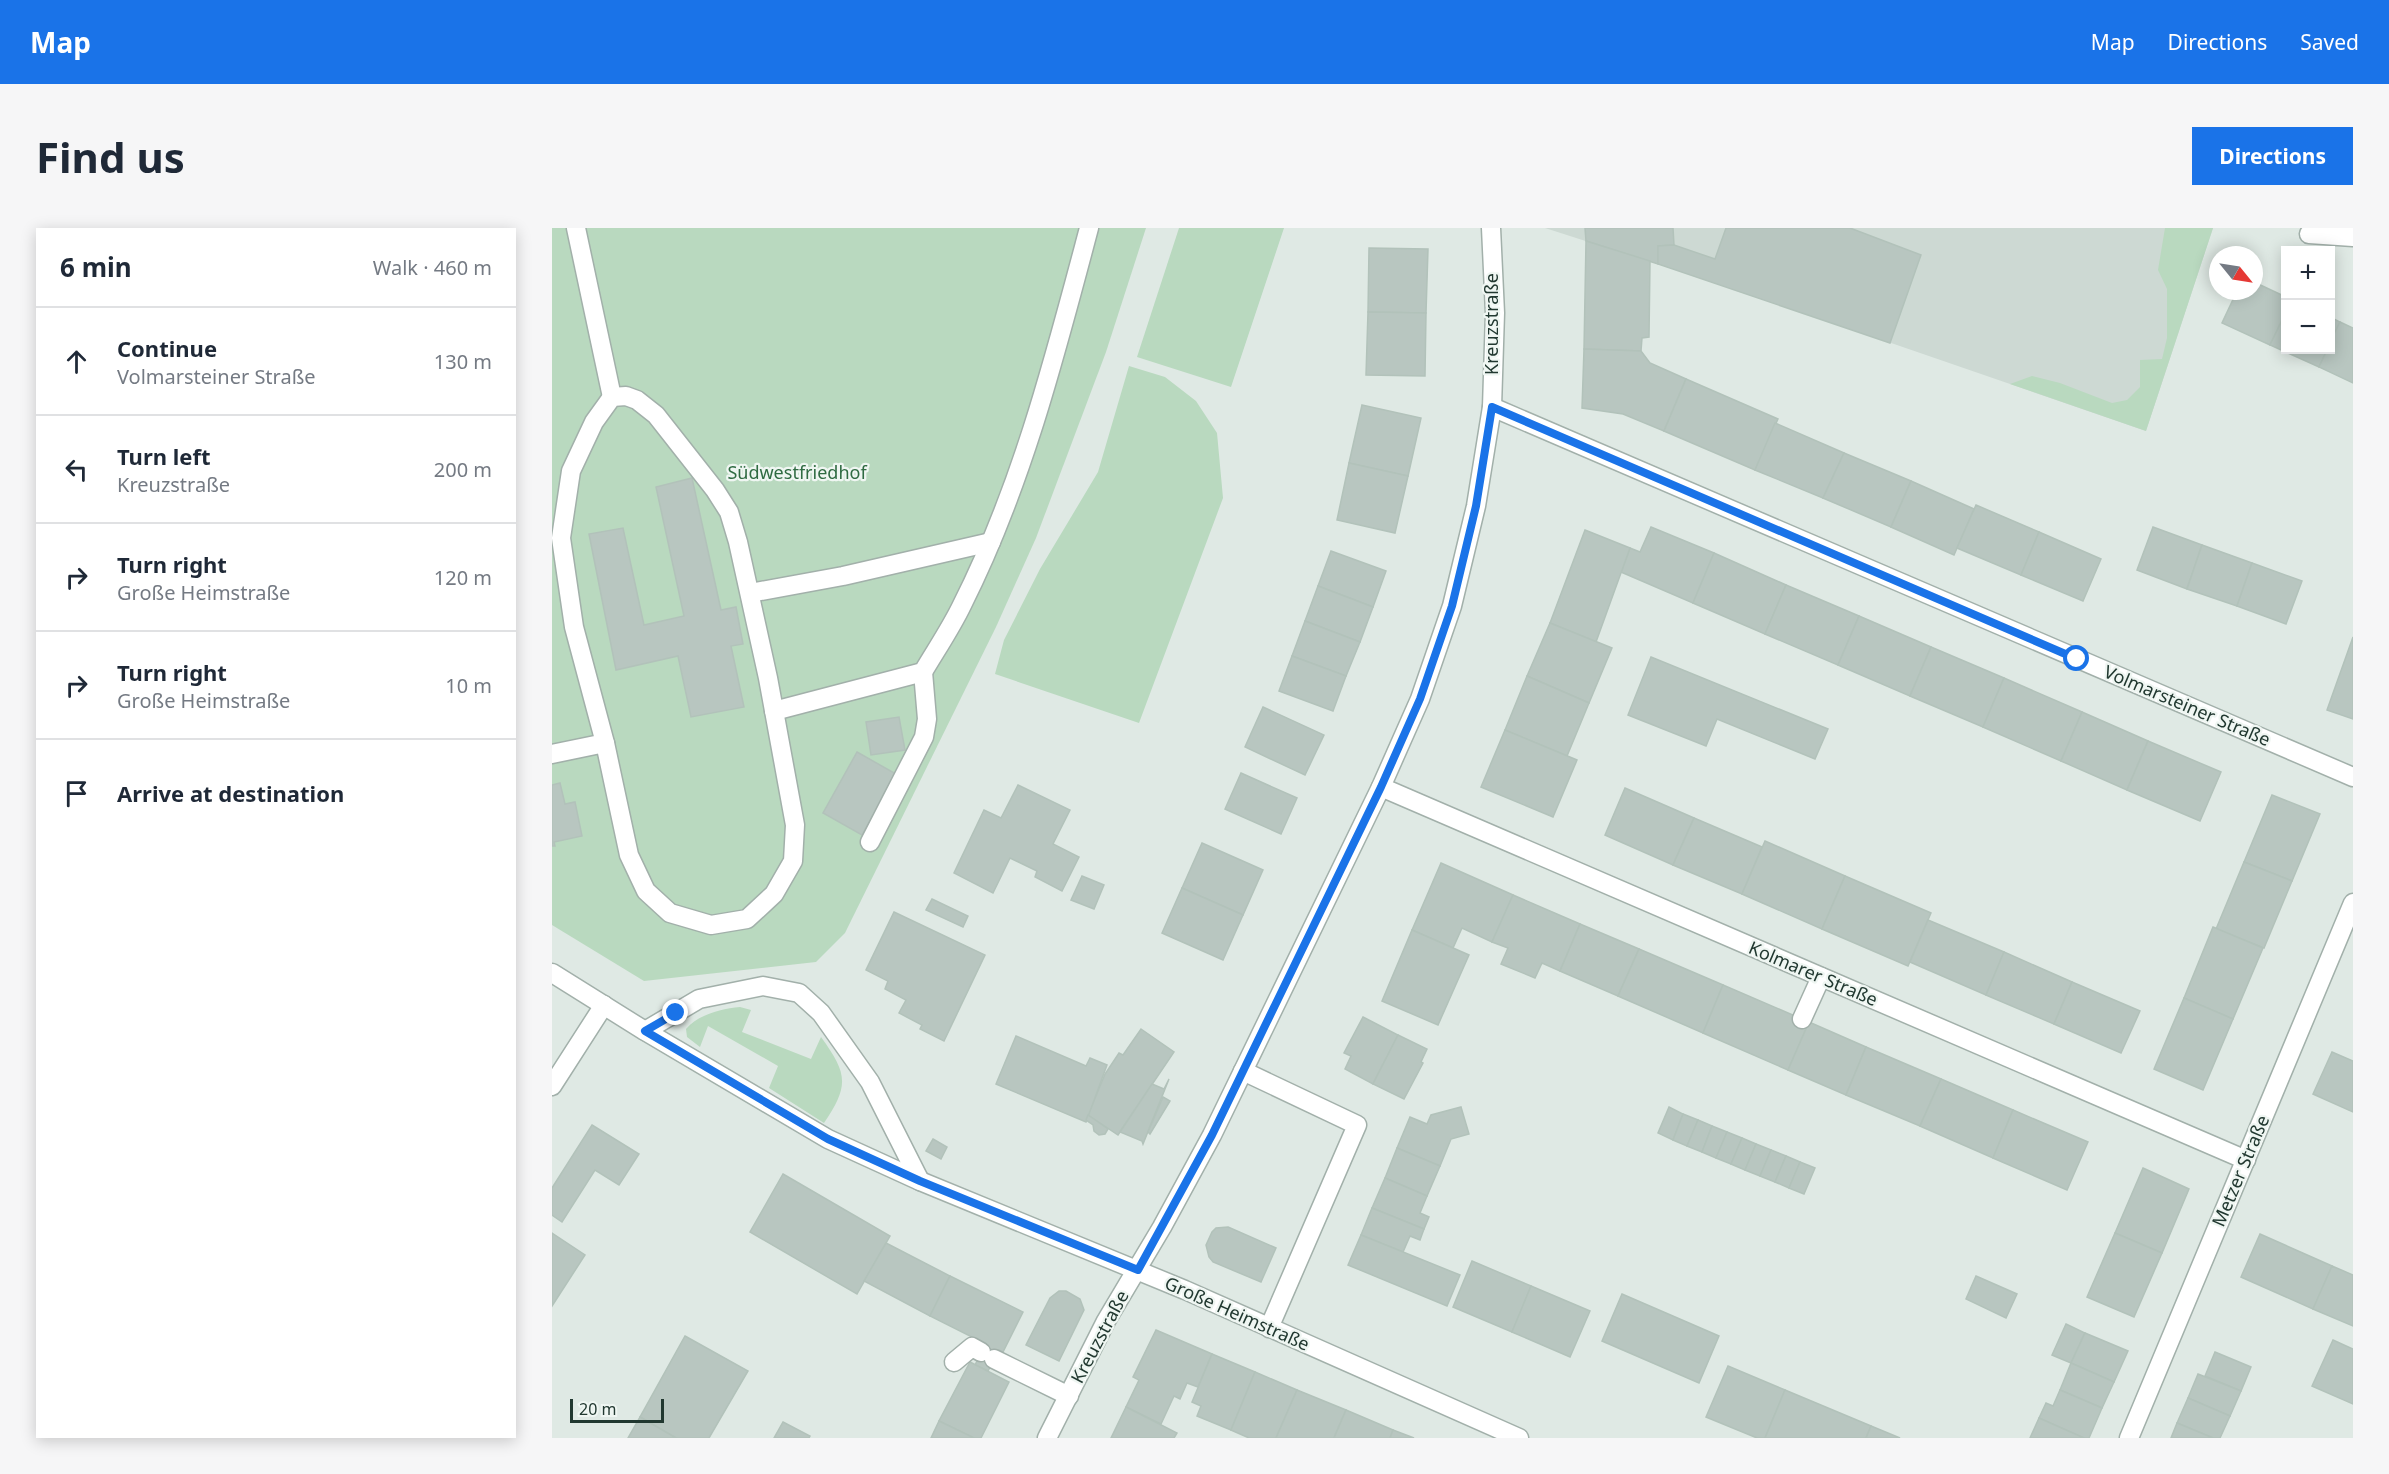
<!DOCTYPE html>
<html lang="en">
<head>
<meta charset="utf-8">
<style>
  :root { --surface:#fff; --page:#f6f6f7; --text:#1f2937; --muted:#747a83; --line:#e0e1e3; --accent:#1a73e8 }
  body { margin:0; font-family:"Noto Sans",sans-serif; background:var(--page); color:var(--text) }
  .controls { position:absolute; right:18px; top:18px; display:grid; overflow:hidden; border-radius:0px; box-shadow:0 3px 15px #0003 }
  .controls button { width:54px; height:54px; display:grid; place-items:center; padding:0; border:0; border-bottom:2px solid var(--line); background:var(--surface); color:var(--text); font:30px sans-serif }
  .compass { position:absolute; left:1657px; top:18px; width:54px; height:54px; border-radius:50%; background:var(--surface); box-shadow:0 3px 15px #0003; rotate:120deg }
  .scale { position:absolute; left:18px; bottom:15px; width:94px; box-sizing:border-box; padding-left:6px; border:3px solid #213830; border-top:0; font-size:16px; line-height:21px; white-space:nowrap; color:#213830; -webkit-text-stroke:4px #eff6f2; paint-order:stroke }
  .stop { position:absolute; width:18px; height:18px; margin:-14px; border:4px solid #1a73e8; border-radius:50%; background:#fff }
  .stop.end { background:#1a73e8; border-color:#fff; box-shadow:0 2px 6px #0008 }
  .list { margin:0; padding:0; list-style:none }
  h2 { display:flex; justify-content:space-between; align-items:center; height:78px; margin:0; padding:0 24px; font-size:26px }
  h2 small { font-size:20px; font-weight:400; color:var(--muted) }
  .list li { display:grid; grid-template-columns:39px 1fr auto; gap:18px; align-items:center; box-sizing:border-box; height:108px; padding:0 24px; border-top:2px solid var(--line) }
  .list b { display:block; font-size:22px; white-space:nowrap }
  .list p { margin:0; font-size:20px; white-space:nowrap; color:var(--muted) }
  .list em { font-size:20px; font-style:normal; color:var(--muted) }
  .icon { flex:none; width:33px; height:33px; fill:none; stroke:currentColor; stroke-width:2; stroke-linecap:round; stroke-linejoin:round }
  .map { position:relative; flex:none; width:1801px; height:1210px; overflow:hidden; border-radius:0px }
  header { display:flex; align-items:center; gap:36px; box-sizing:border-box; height:84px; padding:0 30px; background:var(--accent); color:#fff }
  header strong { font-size:28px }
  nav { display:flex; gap:33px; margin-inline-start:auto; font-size:21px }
  .intro { display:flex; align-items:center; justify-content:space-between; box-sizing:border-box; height:144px; padding:0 36px }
  h1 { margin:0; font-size:42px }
  .button { padding:15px 27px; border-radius:0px; background:var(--accent); color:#fff; font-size:21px; font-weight:700 }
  main { display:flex; gap:36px; padding:0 36px }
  aside { flex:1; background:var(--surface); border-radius:0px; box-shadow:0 3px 15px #0003 }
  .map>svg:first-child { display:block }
</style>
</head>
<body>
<header>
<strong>Map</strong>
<nav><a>Map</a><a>Directions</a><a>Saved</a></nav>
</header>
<div class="intro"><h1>Find us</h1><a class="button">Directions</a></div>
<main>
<aside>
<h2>6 min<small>Walk · 460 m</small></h2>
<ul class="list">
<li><svg class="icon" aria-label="ahead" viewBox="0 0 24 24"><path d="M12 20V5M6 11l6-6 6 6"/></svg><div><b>Continue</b><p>Volmarsteiner Straße</p></div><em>130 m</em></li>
<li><svg class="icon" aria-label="left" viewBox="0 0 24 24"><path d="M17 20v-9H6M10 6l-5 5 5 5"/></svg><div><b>Turn left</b><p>Kreuzstraße</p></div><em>200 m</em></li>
<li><svg class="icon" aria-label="right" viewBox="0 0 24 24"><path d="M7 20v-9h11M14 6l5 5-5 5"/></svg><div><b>Turn right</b><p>Große Heimstraße</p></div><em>120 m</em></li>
<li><svg class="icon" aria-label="right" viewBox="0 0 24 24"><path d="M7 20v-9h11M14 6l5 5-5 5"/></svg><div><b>Turn right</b><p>Große Heimstraße</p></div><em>10 m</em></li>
<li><svg class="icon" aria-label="arrive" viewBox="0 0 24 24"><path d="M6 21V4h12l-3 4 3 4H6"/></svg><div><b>Arrive at destination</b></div></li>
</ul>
</aside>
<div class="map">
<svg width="1801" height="1210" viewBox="0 0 1801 1210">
  <rect width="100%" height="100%" fill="#dfe9e4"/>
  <polygon fill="#cdd9d3" points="993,0 1661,0 1594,203 1177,59"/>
  <g fill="#b9d9bf">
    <polygon points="0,0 594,0 554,124 484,310 444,399 293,705 264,734 92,753 0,697"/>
    <polygon points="627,0 732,0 679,159 585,129"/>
    <polygon points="1613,0 1661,0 1594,203 1458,156 1480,148 1508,155 1560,175 1575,172 1588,159 1588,132 1610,131 1615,110 1615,61 1606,42"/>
    <polygon points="577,138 613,149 644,173 665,205 671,270 587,495 443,446 452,412 488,341 546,244"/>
    <path d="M188,779l11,3 -9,22 69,27 10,-22c26,36 29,48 3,86l-55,-35 9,-22 -70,-40 -8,21 -13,-10 -1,-8c13,-15 35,-20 54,-22z"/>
  </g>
  <g fill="#b8c6c0" stroke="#b2c2ba" stroke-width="1.5">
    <polygon points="1033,0 1121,0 1122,17 1106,18 1106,36 1034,13"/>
    <polygon points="1174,0 1298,0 1369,27 1338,115 1106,36 1106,18 1122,17 1163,31"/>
    <polygon points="1034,13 1098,33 1097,109 1090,110 1089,123 1032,121"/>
    <polygon points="817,20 876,21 874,85 816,84"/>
    <polygon points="1702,54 1734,69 1734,84 1718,117 1670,95 1685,63 1702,63"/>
    <polygon points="816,84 874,85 873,148 814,147"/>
    <polygon points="1734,84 1734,122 1775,122 1767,139 1718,117"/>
    <polygon points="1778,89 1788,94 1778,114"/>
    <polygon points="1788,94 1801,100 1801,155 1767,139 1775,122 1778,122 1778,114"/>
    <polygon points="1032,121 1089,123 1098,135 1134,151 1112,203 1071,186 1030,180"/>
    <polygon points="1134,151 1226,191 1203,242 1112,203"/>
    <polygon points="810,177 869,190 856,248 797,235"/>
    <polygon points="1223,195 1292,225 1271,270 1203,242"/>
    <polygon points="1292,225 1359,253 1339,299 1271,270"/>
    <polygon points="797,235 856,248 843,305 785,292"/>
    <polygon points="140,250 169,382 184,379 191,416 179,418 192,479 139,489 126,428 64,442 37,306 71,300 92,397 132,388 104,259"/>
    <polygon points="1359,253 1422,281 1402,327 1339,299"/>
    <polygon points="1424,277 1487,304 1469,347 1405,320"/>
    <polygon points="1099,299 1162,325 1141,375 1069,344 1078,320 1088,324"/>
    <polygon points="1601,299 1650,317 1635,361 1585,342"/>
    <polygon points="1033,302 1078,320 1044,414 998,395"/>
    <polygon points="1487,304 1549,331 1531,373 1469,347"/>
    <polygon points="1650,317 1700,335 1685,378 1635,361"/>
    <polygon points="779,323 834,343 821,379 766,358"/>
    <polygon points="1162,325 1234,357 1213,406 1141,375"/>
    <polygon points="1700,335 1750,353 1734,396 1685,378"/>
    <polygon points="1234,357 1307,388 1286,437 1213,406"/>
    <polygon points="766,358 821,379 808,414 753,393"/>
    <polygon points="1307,388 1379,419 1358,468 1286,437"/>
    <polygon points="753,393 808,414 794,448 740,428"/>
    <polygon points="998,395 1060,420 1037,475 975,448"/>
    <polygon points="1801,409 1801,491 1775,482"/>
    <polygon points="1379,419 1452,450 1431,499 1358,468"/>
    <polygon points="740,428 794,448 781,483 727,463"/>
    <polygon points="1099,429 1276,501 1263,531 1165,491 1154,518 1076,487"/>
    <polygon points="975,448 1037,475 1015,528 953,502"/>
    <polygon points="1452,450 1530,484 1509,533 1431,499"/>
    <polygon points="711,479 772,507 753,547 693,519"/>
    <polygon points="1530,484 1596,513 1575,562 1509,533"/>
    <polygon points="347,489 353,522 319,527 314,494"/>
    <polygon points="953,502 1025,532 1001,589 929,559"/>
    <polygon points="1596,513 1669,544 1648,593 1575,562"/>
    <polygon points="305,524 344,546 310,607 271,585"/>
    <polygon points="689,545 745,570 729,606 673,581"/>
    <polygon points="8,555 13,576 23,574 30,608 2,614 3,618 0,618 0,557"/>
    <polygon points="466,557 518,582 501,616 527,629 510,663 483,649 485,643 458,630 441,665 402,645 432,582 449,590"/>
    <polygon points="1073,560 1142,590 1121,637 1053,607"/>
    <polygon points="1720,567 1768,586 1740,653 1692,634"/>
    <polygon points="1142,590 1210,619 1190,666 1121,637"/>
    <polygon points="1213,613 1293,648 1270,701 1190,666"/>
    <polygon points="650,615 711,642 691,687 630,660"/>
    <polygon points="1692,634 1740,653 1712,720 1664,701"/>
    <polygon points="889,635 961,667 940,714 910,700 901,720 860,702"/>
    <polygon points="530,648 552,657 542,681 519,672"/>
    <polygon points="1293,648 1379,685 1356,738 1270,701"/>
    <polygon points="630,660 691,687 671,732 610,705"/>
    <polygon points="961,667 1028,696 1008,743 990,735 983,750 949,736 956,720 940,714"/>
    <polygon points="380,671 416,688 411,699 374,682"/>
    <polygon points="342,684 433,727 392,813 368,801 370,797 347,785 354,772 333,761 336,753 314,742"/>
    <polygon points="1376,692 1452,724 1434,767 1358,734"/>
    <polygon points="1028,696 1087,721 1066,768 1008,743"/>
    <polygon points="1661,699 1711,720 1681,791 1632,770"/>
    <polygon points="860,702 917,727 886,797 830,773"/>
    <polygon points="1087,721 1171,757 1151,805 1066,768"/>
    <polygon points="1452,724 1520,754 1502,796 1434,767"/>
    <polygon points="1520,754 1588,783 1569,825 1502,796"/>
    <polygon points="1171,757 1257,794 1236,842 1151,805"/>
    <polygon points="1632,770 1681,791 1651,862 1602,841"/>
    <polygon points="811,789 846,807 821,856 793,841 799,828 792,825"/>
    <polygon points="1257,794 1314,819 1294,867 1236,842"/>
    <polygon points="589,801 622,824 566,907 536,887 553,846 567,825 571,827"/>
    <polygon points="846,807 875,821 869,834 871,835 852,871 821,856"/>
    <polygon points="464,808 534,838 538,830 555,837 534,894 444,856"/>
    <polygon points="1314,819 1389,851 1368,898 1294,867"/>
    <polygon points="1780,824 1801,833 1801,884 1761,866"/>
    <polygon points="617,851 591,916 590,913 568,904 600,856 612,861"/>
    <polygon points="1389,851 1461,882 1441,930 1368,898"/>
    <polygon points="611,869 618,873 598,906 596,904"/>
    <polygon points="909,879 917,906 899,911 888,938 845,920 858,889 875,896 879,887"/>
    <polygon points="1117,879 1131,886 1121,912 1106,905"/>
    <polygon points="1461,882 1536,914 1515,962 1441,930"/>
    <polygon points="1131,886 1146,892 1135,918 1121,912"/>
    <polygon points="536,887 556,901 553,906 547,907 542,903 541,897 534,892"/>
    <polygon points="1146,892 1160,898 1150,924 1135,918"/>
    <polygon points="40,897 87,926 67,957 43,942 10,994 0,987 0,960"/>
    <polygon points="1160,898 1175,904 1164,930 1150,924"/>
    <polygon points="1175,904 1190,910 1179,936 1164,930"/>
    <polygon points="1190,910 1204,916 1193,942 1179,936"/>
    <polygon points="381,911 395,919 389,931 374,923"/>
    <polygon points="1204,916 1219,922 1208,948 1193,942"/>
    <polygon points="845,920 888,938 875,968 833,950"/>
    <polygon points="1219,922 1234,928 1223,954 1208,948"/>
    <polygon points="1234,928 1248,934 1237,960 1223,954"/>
    <polygon points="1248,934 1263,940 1252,966 1237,960"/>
    <polygon points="1591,940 1637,961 1610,1025 1563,1005"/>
    <polygon points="231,946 338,1008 305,1066 198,1004"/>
    <polygon points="833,950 875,968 868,985 877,989 872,1001 820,980"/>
    <polygon points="820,980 872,1001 868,1012 858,1008 851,1024 809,1007"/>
    <polygon points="676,999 724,1020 709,1054 661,1034 657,1029 654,1017 660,1004 664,1000"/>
    <polygon points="0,1005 33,1027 0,1078"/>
    <polygon points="1563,1005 1610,1025 1582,1089 1535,1069"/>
    <polygon points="1708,1006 1780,1038 1761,1081 1689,1049"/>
    <polygon points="809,1007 908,1047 895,1078 796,1037"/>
    <polygon points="334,1015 398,1048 378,1088 312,1053"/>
    <polygon points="920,1033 979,1058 960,1104 901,1079"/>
    <polygon points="1780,1038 1801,1047 1801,1098 1761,1081"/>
    <polygon points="398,1048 471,1084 451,1124 447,1122 436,1143 423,1137 434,1116 378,1088"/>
    <polygon points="1424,1048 1465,1066 1454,1090 1414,1071"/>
    <polygon points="979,1058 1038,1083 1018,1129 960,1104"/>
    <polygon points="507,1063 514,1063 528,1071 532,1082 507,1133 474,1117 498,1070"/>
    <polygon points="1070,1066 1167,1108 1147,1155 1050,1113"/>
    <polygon points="1514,1096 1533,1105 1519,1135 1500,1127"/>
    <polygon points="604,1102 660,1126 646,1159 635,1155 628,1171 622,1168 609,1196 574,1179 587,1152 581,1149"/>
    <polygon points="1533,1105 1576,1123 1562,1154 1519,1135"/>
    <polygon points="133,1108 196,1143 157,1210 124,1210 88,1189"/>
    <polygon points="1781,1112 1801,1121 1801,1176 1760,1158"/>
    <polygon points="1663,1124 1699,1139 1689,1163 1653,1148"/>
    <polygon points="660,1126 703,1144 679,1202 645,1188 649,1178 640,1174"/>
    <polygon points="418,1134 457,1154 429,1210 422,1210 387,1193"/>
    <polygon points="1519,1135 1562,1154 1550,1180 1508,1162"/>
    <polygon points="1176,1138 1233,1162 1213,1210 1205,1210 1154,1189"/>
    <polygon points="703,1144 745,1162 724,1210 697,1210 679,1202"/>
    <polygon points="1646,1146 1689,1163 1678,1188 1636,1170"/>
    <polygon points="745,1162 794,1182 782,1210 724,1210"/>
    <polygon points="1233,1162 1319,1198 1314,1210 1213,1210"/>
    <polygon points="1508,1162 1550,1180 1537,1210 1532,1210 1487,1190 1494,1175 1501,1178"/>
    <polygon points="1636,1170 1678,1188 1668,1210 1661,1210 1625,1195"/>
    <polygon points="574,1179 625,1205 622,1210 559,1210"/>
    <polygon points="794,1182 841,1202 838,1210 782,1210"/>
    <polygon points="88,1189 124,1210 76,1210"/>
    <polygon points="1487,1190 1532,1210 1478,1210"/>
    <polygon points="387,1193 422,1210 379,1210"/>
    <polygon points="231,1194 258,1208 257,1210 222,1210"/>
    <polygon points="1625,1195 1661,1210 1619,1210"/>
    <polygon points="1319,1198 1348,1210 1314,1210"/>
    <polygon points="841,1202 862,1210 838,1210"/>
  </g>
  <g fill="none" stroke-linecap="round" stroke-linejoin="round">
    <g stroke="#a2b0aa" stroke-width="21">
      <g id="service">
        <polyline points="24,0 60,169"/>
        <polyline points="1757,6 1801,9"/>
        <polygon points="74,168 85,172 104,187 163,262 177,284 186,314 216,450 243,597 241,633 222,666 195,691 159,697 118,685 94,663 77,627 53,515 22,399 9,310 19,243 42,194 60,169"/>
        <polyline points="198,365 291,348 439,314"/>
        <path d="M222,483l149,-39c13,-22 28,-44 39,-67 60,-119 93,-249 127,-377"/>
        <polyline points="0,526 53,515"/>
        <polyline points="318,614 372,509 375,491 371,444"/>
        <polyline points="1250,791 1269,749"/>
        <polyline points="93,803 147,771 211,758 247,765 269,785 318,854 368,953"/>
        <polyline points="691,843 805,897 717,1100"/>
        <polyline points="442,1131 517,1168"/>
        <polyline points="402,1134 420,1119 429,1124"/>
      </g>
    </g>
    <g stroke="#a2b0aa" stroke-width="21">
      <g id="minor">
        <polyline points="940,179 1801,549"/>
        <polyline points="829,559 1694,932"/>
        <polyline points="0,745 93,803 276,911 368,953 633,1062 967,1210"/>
        <polyline points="0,858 52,777"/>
        <polyline points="495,1210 554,1093 610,999 660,907 829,559 868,471 900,378 924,278 940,179 943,85 939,0"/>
        <polyline points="1577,1210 1801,675"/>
      </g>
    </g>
    <use href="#service" stroke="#fff" stroke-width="18"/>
    <use href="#minor" stroke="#fff" stroke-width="18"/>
  </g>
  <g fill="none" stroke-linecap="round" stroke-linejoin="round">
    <polyline stroke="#1a73e8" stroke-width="8" points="124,785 93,803 276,911 368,953 586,1042 660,907 829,559 868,471 900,378 924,278 940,179 1525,431"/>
  </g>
  <g text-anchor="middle" stroke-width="4.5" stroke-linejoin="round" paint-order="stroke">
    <g font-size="18" fill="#213830" stroke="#eff6f2">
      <text transform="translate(940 96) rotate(-90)" y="6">Kreuzstraße</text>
      <text transform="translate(1635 478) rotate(23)" y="6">Volmarsteiner Straße</text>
      <text transform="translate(1261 746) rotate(23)" y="6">Kolmarer Straße</text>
      <text transform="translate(1689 943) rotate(-67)" y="6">Metzer Straße</text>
      <text transform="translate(685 1086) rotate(24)" y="6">Große Heimstraße</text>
      <text transform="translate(548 1109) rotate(-62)" y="6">Kreuzstraße</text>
    </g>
    <g font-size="18" fill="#2f6b42" stroke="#eff6f2">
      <text x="245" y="251">Südwestfriedhof</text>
    </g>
  </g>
</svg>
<div class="controls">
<button>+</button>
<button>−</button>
</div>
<svg class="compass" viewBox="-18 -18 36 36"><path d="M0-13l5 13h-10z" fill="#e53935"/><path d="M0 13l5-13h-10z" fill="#747a83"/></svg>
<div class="scale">20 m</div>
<div class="stop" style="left:1525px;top:431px"></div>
<div class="stop end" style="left:124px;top:785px"></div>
</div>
</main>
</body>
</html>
